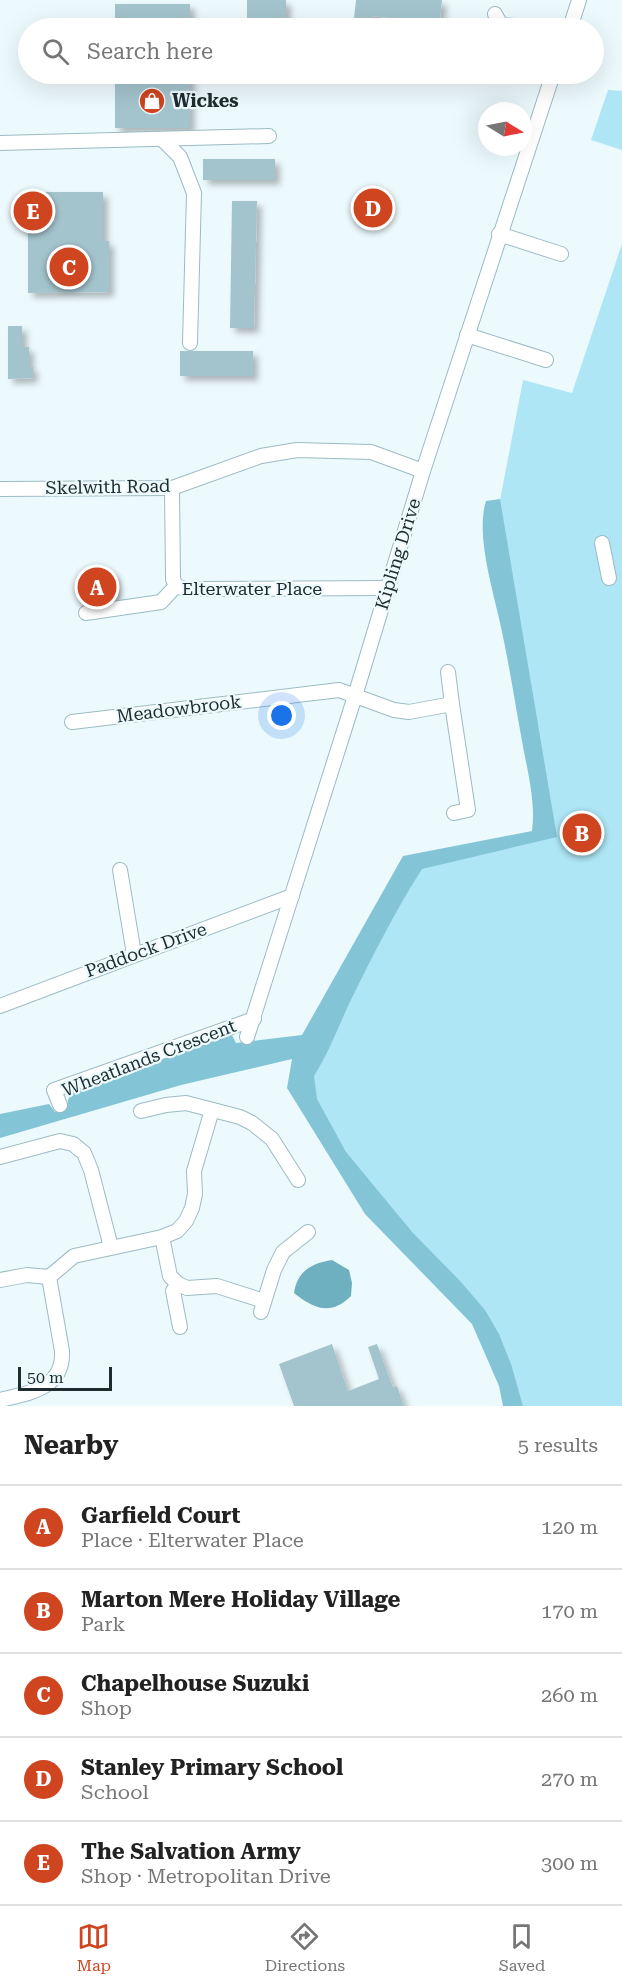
<!DOCTYPE html>
<html lang="en">
<head>
<meta charset="utf-8">
<style>
  :root { --surface:#fff; --page:#f6f6f6; --text:#222; --muted:#767676; --line:#e0e0e0; --accent:#ce4520 }
  body { margin:0; font-family:"Roboto Serif",serif; background:var(--page); color:var(--text) }
  .compass { position:absolute; left:478px; top:102px; width:54px; height:54px; border-radius:50%; background:var(--surface); box-shadow:0 6px 24px #0002; rotate:100deg }
  .scale { position:absolute; left:18px; bottom:15px; width:94px; box-sizing:border-box; padding-left:6px; border:3px solid #1f2c2f; border-top:0; font-size:16px; line-height:21px; white-space:nowrap; color:#1f2c2f; -webkit-text-stroke:4px #edfafd; paint-order:stroke }
  .you { position:absolute; left:282px; top:716px; width:21px; height:21px; margin:-15px; border:4px solid #fff; border-radius:50%; background:#1a73e8; box-shadow:0 0 0 9px #1a73e833 }
  .badge { display:grid; place-items:center; width:39px; height:39px; border-radius:50%; background:var(--accent); color:#fff; font-size:20px; font-weight:700 }
  .pin { position:absolute; translate:-50% -50%; border:3px solid #fff; box-shadow:0 2px 6px #0006 }
  .list { margin:0; padding:0; list-style:none }
  h2 { display:flex; justify-content:space-between; align-items:center; height:78px; margin:0; padding:0 24px; font-size:26px }
  h2 small { font-size:20px; font-weight:400; color:var(--muted) }
  .list li { display:grid; grid-template-columns:39px 1fr auto; gap:18px; align-items:center; box-sizing:border-box; height:84px; padding:0 24px; border-top:2px solid var(--line) }
  .list b { display:block; font-size:22px; white-space:nowrap }
  .list p { margin:0; font-size:20px; white-space:nowrap; color:var(--muted) }
  .list em { font-size:20px; font-style:normal; color:var(--muted) }
  .icon { flex:none; width:33px; height:33px; fill:none; stroke:currentColor; stroke-width:2; stroke-linecap:round; stroke-linejoin:round }
  .map { position:relative; flex:none; width:622px; height:1406px; overflow:hidden }
  .search { position:absolute; background:var(--surface); box-shadow:0 6px 24px #0002; left:18px; right:18px; top:18px; height:66px; display:flex; align-items:center; gap:15px; box-sizing:border-box; padding:0 21px; border-radius:33px; color:var(--muted); font-size:22px }
  .sheet { height:498px; background:var(--surface) }
  nav { display:flex; justify-content:space-around; align-items:center; box-sizing:border-box; height:84px; border-top:2px solid var(--line); background:var(--surface); font-size:16px; color:var(--muted) }
  nav a { display:grid; justify-items:center; gap:3px }
  nav .on { color:var(--accent) }
  .map>svg:first-child { display:block }
</style>
</head>
<body>
<div class="map">
<svg width="622" height="1406" viewBox="0 0 622 1406">
  <defs>
    <filter id="shadow"><feDropShadow dx="5" dy="5" stdDeviation="3" flood-color="#0004"/></filter>
  </defs>
  <rect width="100%" height="100%" fill="#edfafd"/>
  <g fill="#aee6f5">
    <polygon points="608,90 622,91 622,150 591,140"/>
    <polygon points="622,244 622,1406 505,1406 501,1376 477,1320 368,1212 300,1078 409,858 549,832 496,521 523,380 572,393"/>
  </g>
  <path fill="#83c5d6" d="M500,499l57,338 -135,32c-28,44 -51,90 -74,137 -11,24 -20,48 -34,70l3,23 29,53 67,81 48,49 24,28 14,24 12,30 12,42h-20l-4,-20 -27,-62 -107,-110 -78,-126 5,-29 -111,26 -181,53v-24l49,-10 6,8 12,-5 1,-7 4,-8 159,-59 5,10 66,-8 101,-179 129,-25c4,-30 -5,-61 -10,-90 -8,-43 -14,-85 -24,-127 -7,-31 -22,-82 -12,-113z"/>
  <path fill="#6eb0c0" d="M332,1260l17,10 3,13 -1,13c-20,20 -37,13 -57,-3 3,-22 18,-30 38,-33z"/>
  <g fill="#a4c4cd" filter="url(#shadow)">
    <rect x="247" y="0" width="39" height="28"/>
    <polygon points="356,0 442,0 439,28 424,28 425,22 373,16 372,28 353,28"/>
    <rect x="115" y="4" width="75" height="24"/>
    <rect x="115" y="74" width="75" height="54"/>
    <rect x="203" y="159" width="72" height="21"/>
    <polygon points="24,192 103,192 103,241 109,241 109,292 28,293 28,232 24,232"/>
    <polygon points="232,201 257,201 254,328 230,328"/>
    <polygon points="8,326 22,326 22,347 29,347 29,367 33,367 33,378 8,379"/>
    <rect x="180" y="351" width="73" height="25"/>
    <polygon points="114,573 117,597 79,601 76,577"/>
    <polygon points="332,1344 348,1391 379,1379 368,1347 377,1344 393,1387 397,1386 404,1406 294,1406 279,1364"/>
  </g>
  <g fill="none" stroke-linecap="round" stroke-linejoin="round">
    <g stroke="#9bbbc4" stroke-width="16">
      <g id="minor">
        <polyline points="495,14 501,25 542,28"/>
        <polyline points="570,28 579,0"/>
        <polyline points="163,140 180,157 194,193 190,343"/>
        <polyline points="0,143 269,136"/>
        <polyline points="499,234 561,254"/>
        <polyline points="467,335 546,360"/>
        <polyline points="172,488 173,579 176,586"/>
        <polyline points="0,489 172,488 261,456 297,450 371,452 423,471"/>
        <polyline points="602,543 609,578"/>
        <polyline points="176,586 185,589 388,588"/>
        <polyline points="86,613 161,602 176,586"/>
        <polyline points="448,672 452,704"/>
        <polyline points="72,722 339,690 394,710 409,712 452,704 468,810 454,813"/>
        <polyline points="120,870 134,954"/>
        <polyline points="0,1006 292,896"/>
        <polyline points="247,1037 355,696 423,471 553,74"/>
        <polyline points="60,1105 54,1090 254,1019"/>
        <polyline points="141,1111 166,1105 186,1103 240,1117 252,1123 272,1139 298,1180"/>
        <polyline points="0,1157 60,1141 73,1144 84,1153 91,1170 111,1247"/>
        <polyline points="162,1237 170,1276 178,1284 187,1288 217,1286 264,1301"/>
        <polyline points="0,1280 27,1275 49,1277"/>
        <polyline points="178,1284 173,1291 180,1327"/>
        <polyline points="261,1312 274,1270 283,1252 308,1232"/>
        <path d="M0,1400c29,-7 64,-11 62,-49l-13,-74 25,-21 88,-19 15,-6 9,-10 6,-13 3,-14 -1,-23 18,-61"/>
      </g>
    </g>
    <use href="#minor" stroke="#fff" stroke-width="14"/>
  </g>
  <defs>
    <g id="shop-disc" transform="scale(1.35)"><circle r="9.5" fill="#ce4520" stroke="#edfafd"/><path d="M-5-2.5h2.3a2.7 3.5 0 0 1 5.4 0H5L5.5 6h-11ZM-1.5-2.5h3a1.5 2.3 0 0 0-3 0Z" fill="#fff"/></g>
  </defs>
  <g fill-rule="evenodd">
    <use href="#shop-disc" x="152" y="101"/>
  </g>
  <g text-anchor="middle" stroke-width="4.5" stroke-linejoin="round" paint-order="stroke">
    <g font-size="18" font-weight="bold" fill="#1f2c2f" stroke="#edfafd" text-anchor="start">
      <text x="172" y="107">Wickes</text>
    </g>
    <g font-size="18" fill="#1f2c2f" stroke="#edfafd">
      <text transform="translate(108 487) rotate(-1)" y="6">Skelwith Road</text>
      <text transform="translate(398 554) rotate(-73)" y="6">Kipling Drive</text>
      <text x="252" y="595">Elterwater Place</text>
      <text transform="translate(179 709) rotate(-7)" y="6">Meadowbrook</text>
      <text transform="translate(146 950) rotate(-20)" y="6">Paddock Drive</text>
      <text transform="translate(149 1058) rotate(-21)" y="6">Wheatlands Crescent</text>
    </g>
  </g>
</svg>
<svg class="compass" viewBox="-18 -18 36 36"><path d="M0-13l5 13h-10z" fill="#e53935"/><path d="M0 13l5-13h-10z" fill="#767676"/></svg>
<div class="scale">50 m</div>
<div class="you"></div>
<div class="pin badge" style="left:97px;top:587px">A</div>
<div class="pin badge" style="left:582px;top:833px">B</div>
<div class="pin badge" style="left:69px;top:267px">C</div>
<div class="pin badge" style="left:373px;top:208px">D</div>
<div class="pin badge" style="left:33px;top:211px">E</div>
<div class="search"><svg class="icon" aria-label="search" viewBox="0 0 24 24"><circle cx="10" cy="10" r="6"/><path d="M15 15l6 6"/></svg>Search here</div>
</div>
<section class="sheet">
<h2>Nearby<small>5 results</small></h2>
<ul class="list">
<li><span class="badge">A</span><div><b>Garfield Court</b><p>Place · Elterwater Place</p></div><em>120 m</em></li>
<li><span class="badge">B</span><div><b>Marton Mere Holiday Village</b><p>Park</p></div><em>170 m</em></li>
<li><span class="badge">C</span><div><b>Chapelhouse Suzuki</b><p>Shop</p></div><em>260 m</em></li>
<li><span class="badge">D</span><div><b>Stanley Primary School</b><p>School</p></div><em>270 m</em></li>
<li><span class="badge">E</span><div><b>The Salvation Army</b><p>Shop · Metropolitan Drive</p></div><em>300 m</em></li>
</ul>
</section>
<nav>
<a class="on"><svg class="icon" aria-label="map" viewBox="0 0 24 24"><path d="M3 6l6-2 6 2 6-2v14l-6 2-6-2-6 2zM9 4v14M15 6v14"/></svg>Map</a>
<a><svg class="icon" aria-label="directions" viewBox="0 0 24 24"><path d="M12 3l9 9-9 9-9-9zM9 14v-3h6M13 9l2 2-2 2"/></svg>Directions</a>
<a><svg class="icon" aria-label="saved" viewBox="0 0 24 24"><path d="M7 4h10v16l-5-4-5 4z"/></svg>Saved</a>
</nav>
</body>
</html>
